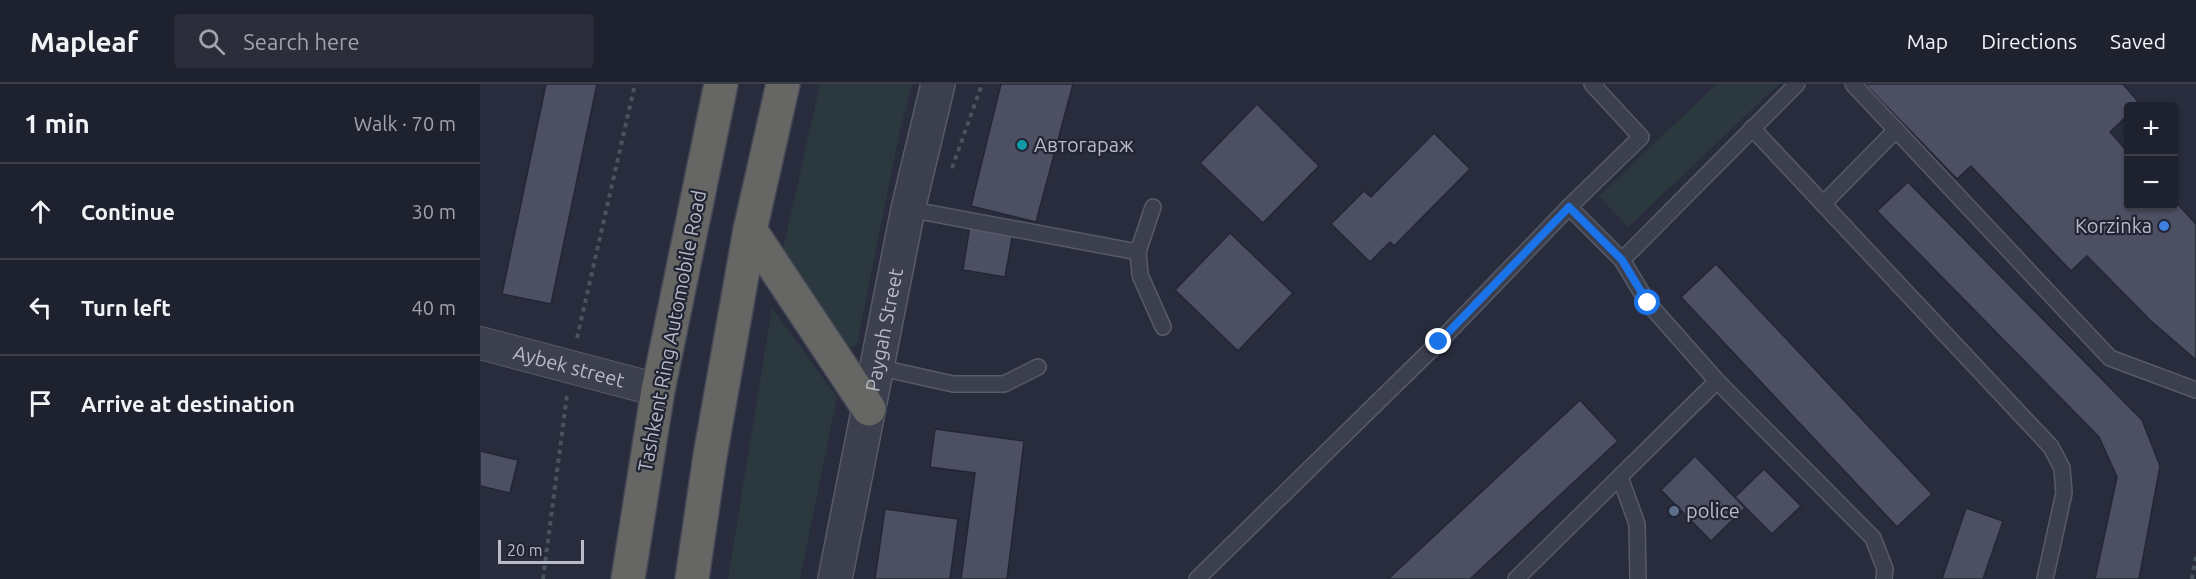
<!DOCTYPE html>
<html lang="en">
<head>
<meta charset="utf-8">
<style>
  :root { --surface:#1e212e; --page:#2b2e3a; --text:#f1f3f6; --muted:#a1a3aa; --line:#3c3e4a }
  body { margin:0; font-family:Ubuntu,sans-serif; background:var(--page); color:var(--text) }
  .controls { position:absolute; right:18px; top:18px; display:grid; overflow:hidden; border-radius:6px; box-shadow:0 2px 4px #0004 }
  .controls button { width:54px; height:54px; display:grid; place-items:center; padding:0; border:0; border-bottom:2px solid var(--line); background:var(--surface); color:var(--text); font:30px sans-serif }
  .scale { position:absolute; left:18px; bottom:15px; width:86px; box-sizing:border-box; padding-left:6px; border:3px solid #b8bac8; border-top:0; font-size:16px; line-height:21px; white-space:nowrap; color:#b8bac8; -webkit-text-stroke:4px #212432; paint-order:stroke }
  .stop { position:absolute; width:18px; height:18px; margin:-14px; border:4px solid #1a73e8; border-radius:50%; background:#fff }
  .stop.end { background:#1a73e8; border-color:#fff; box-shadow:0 2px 6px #0008 }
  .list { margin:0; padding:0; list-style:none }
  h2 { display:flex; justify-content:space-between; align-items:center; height:78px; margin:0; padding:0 24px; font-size:26px }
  h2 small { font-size:20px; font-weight:400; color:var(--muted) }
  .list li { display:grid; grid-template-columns:39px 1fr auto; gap:18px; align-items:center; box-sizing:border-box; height:96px; padding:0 24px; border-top:2px solid var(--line) }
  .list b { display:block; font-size:22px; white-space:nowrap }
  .list em { font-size:20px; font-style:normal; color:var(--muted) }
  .icon { flex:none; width:33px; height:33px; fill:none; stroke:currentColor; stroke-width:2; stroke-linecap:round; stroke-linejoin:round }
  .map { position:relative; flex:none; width:1716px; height:495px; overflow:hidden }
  header { display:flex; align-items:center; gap:36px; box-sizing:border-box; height:84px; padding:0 30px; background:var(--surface); border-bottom:2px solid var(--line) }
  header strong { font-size:28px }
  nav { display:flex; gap:33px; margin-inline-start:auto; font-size:21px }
  .search { width:420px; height:54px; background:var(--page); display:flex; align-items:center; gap:15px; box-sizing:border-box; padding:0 21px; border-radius:6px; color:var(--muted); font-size:22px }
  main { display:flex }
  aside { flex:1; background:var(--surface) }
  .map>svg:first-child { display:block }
</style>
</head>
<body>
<header>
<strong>Mapleaf</strong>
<div class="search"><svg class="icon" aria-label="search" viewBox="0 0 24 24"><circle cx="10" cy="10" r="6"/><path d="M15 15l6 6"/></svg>Search here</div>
<nav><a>Map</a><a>Directions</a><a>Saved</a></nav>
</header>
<main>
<aside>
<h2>1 min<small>Walk · 70 m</small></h2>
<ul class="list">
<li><svg class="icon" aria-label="ahead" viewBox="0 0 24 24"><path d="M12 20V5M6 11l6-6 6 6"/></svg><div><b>Continue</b></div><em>30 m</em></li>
<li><svg class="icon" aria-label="left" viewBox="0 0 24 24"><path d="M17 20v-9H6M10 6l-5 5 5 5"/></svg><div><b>Turn left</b></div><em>40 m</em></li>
<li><svg class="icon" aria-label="arrive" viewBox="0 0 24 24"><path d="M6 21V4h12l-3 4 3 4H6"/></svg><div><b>Arrive at destination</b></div></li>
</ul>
</aside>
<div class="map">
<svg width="1716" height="495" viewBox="0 0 1716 495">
  <rect width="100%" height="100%" fill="#282c3d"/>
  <g fill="#2b393f">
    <polygon points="340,0 432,0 420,46 377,260 364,266 302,170"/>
    <polygon points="1237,0 1299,0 1148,143 1119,112"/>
    <polygon points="292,224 357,313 320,495 248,495"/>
  </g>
  <g fill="#4d5063" stroke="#232634" stroke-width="1.5">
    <polygon points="66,0 117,0 71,220 22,210"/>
    <polygon points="521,0 593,0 556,138 491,122"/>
    <polygon points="1385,0 1643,0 1660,20 1657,22 1648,22 1648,31 1630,48 1648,68 1648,122 1694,122 1694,116 1716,140 1716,276 1671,237 1607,172 1591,187 1491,82 1477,95"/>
    <polygon points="777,20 839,82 783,139 720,79"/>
    <polygon points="954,49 990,85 914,162 910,158 890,178 851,140 884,107 891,113"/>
    <polygon points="1428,98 1662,336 1680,382 1659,495 1615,495 1637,393 1619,353 1397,127"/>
    <polygon points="490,141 533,148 525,193 483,186"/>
    <polygon points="750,149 813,209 758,267 695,206"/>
    <polygon points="1236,180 1452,410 1417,443 1201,213"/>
    <polygon points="1100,316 1138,357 990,495 908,495"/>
    <polygon points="455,345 544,357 527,495 481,495 495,389 450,383"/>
    <polygon points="0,367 38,376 30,409 0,402"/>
    <polygon points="1215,372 1265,424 1231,457 1181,406"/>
    <polygon points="1284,385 1321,422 1292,450 1255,413"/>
    <polygon points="1486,424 1523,437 1503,495 1462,495"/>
    <polygon points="405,425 478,435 470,495 395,495"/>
  </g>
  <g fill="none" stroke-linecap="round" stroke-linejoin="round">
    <g stroke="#575a68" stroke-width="18">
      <g id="service">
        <polyline points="1317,0 1142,176 1168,219 1237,297 1393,454 1405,485 1404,495"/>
        <polyline points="1373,0 1630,274 1716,306"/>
        <polyline points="1272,44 1571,363 1582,384 1584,409 1565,495"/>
        <polyline points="1343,120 1416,46"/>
        <polyline points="673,123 658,168 660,191 683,243"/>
        <polyline points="1089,123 1142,176"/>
        <polyline points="428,125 658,168"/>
        <polyline points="397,283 473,300 524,300 558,283"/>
        <polyline points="1140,393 1157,440 1158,495"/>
        <polyline points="717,495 959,258 1089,123 1161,53 1112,0"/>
        <polyline points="1036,495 1237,297"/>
      </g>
    </g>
    <g stroke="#575a68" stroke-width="34">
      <g id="minor">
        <path id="s1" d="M0,259l178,47"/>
      </g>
    </g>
    <g stroke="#575a68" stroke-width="36">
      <g id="tertiary">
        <path id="s2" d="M355,495l73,-370 30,-125"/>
      </g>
    </g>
    <g stroke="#444755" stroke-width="36">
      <g id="trunk">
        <polyline points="270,146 389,325"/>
        <polyline points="148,495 178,306 241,0"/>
        <polyline points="212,495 230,372 270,146 303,0"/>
      </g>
    </g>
    <g stroke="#48545b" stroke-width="4" stroke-dasharray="4.5 4.5" stroke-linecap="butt">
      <polyline points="472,84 502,0"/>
      <polyline points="97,254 155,0"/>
      <polyline points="63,495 87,311"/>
      <polyline points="1712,495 1716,472"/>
    </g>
    <use href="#service" stroke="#3c3f4d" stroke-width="15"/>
    <use href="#minor" stroke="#3c3f4d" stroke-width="32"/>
    <use href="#tertiary" stroke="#3c3f4d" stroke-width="33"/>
    <use href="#trunk" stroke="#666664" stroke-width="33"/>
  </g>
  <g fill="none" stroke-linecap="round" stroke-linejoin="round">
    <polyline stroke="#1a73e8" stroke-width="8" points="959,258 1089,123 1142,176 1168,219"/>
  </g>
  <circle fill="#0f9aa8" stroke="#212432" stroke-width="2" cx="542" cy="61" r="6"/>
  <circle fill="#3f7fe0" stroke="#212432" stroke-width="2" cx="1684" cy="142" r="6"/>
  <circle fill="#5c6f8a" stroke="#212432" stroke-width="2" cx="1194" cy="427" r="6"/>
  <g text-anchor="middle" stroke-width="4.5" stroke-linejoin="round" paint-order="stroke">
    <g font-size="20" fill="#b8bac8" stroke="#212432" text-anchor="start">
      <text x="554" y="68">Автогараж</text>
      <text x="1672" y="149" text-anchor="end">Korzinka</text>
      <text x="1206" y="434">police</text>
    </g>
    <g font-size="20" fill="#b8bac8" stroke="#212432">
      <text transform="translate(192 247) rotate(-79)" y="7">Tashkent Ring Automobile Road</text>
      <text dy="7" stroke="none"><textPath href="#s2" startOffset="254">Paygah Street</textPath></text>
      <text dy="7" stroke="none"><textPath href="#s1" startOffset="92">Aybek street</textPath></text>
    </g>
  </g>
</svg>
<div class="controls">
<button>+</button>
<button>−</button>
</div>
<div class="scale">20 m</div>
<div class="stop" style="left:1168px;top:219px"></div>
<div class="stop end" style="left:959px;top:258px"></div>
</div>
</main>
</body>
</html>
